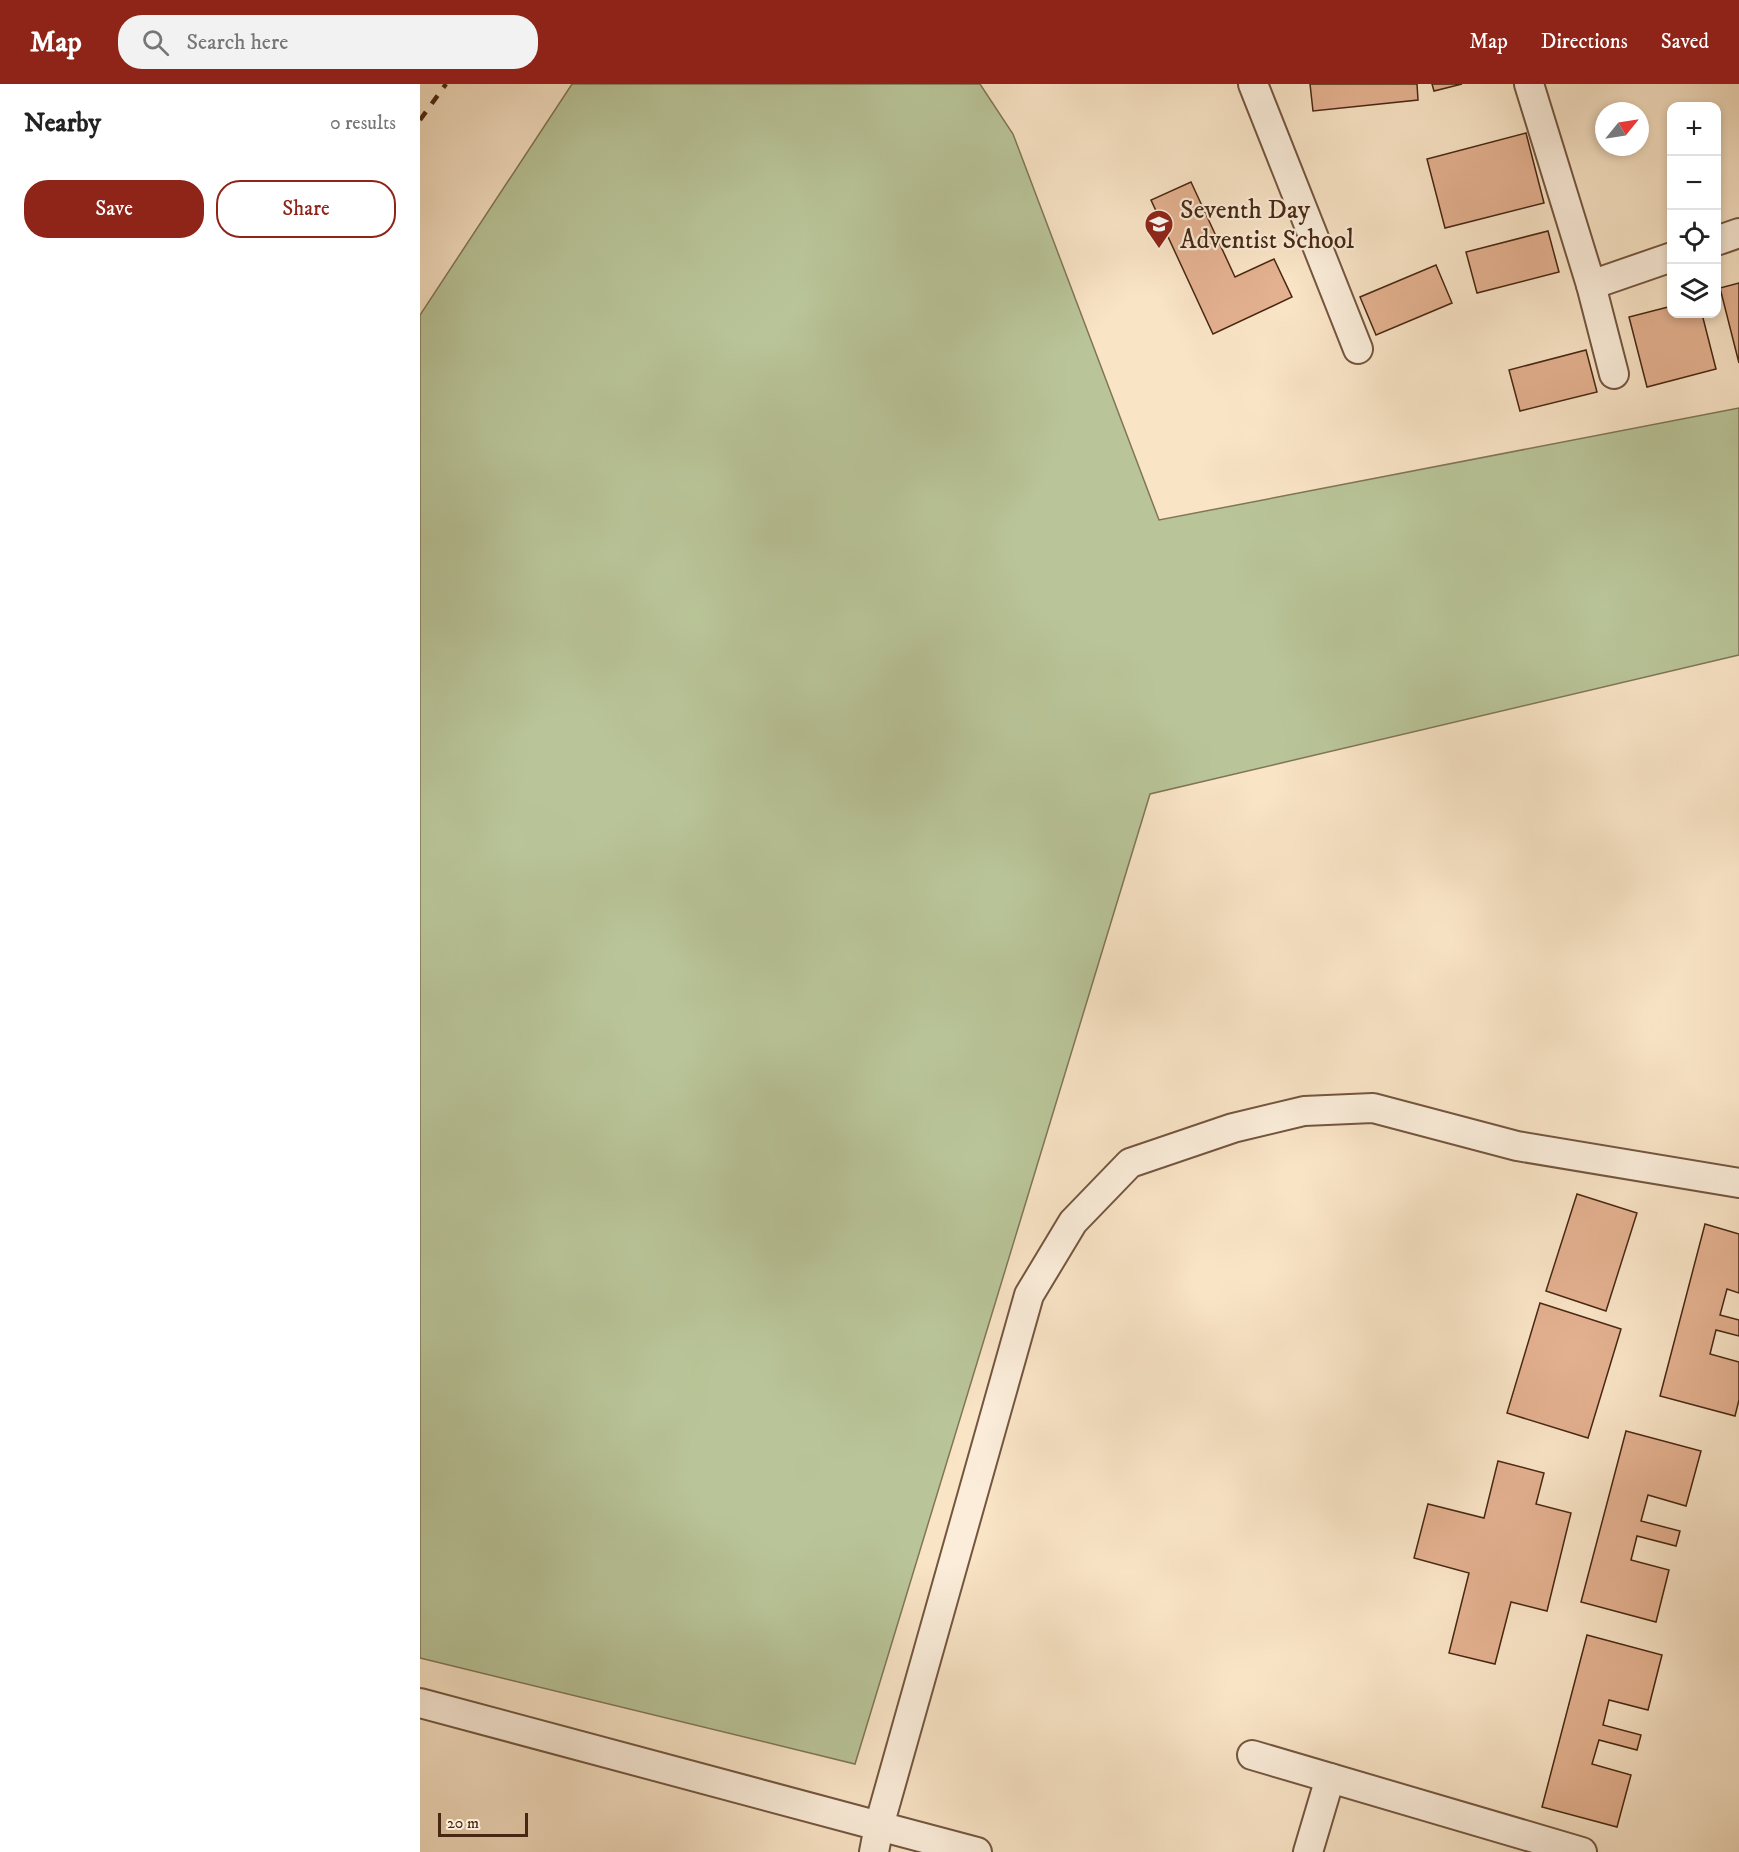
<!DOCTYPE html>
<html lang="en">
<head>
<meta charset="utf-8">
<style>
  :root { --surface:#fff; --page:#f2f2f2; --text:#222; --muted:#767676; --line:#e0e0e0; --accent:#8f2418 }
  body { margin:0; font-family:"IM FELL DW Pica",serif; background:var(--page); color:var(--text) }
  .controls { position:absolute; right:18px; top:18px; display:grid; overflow:hidden; border-radius:12px; box-shadow:0 3px 9px #0003 }
  .controls button { width:54px; height:54px; display:grid; place-items:center; padding:0; border:0; border-bottom:2px solid var(--line); background:var(--surface); color:var(--text); font:30px sans-serif }
  .compass { position:absolute; left:1175px; top:18px; width:54px; height:54px; border-radius:50%; background:var(--surface); box-shadow:0 3px 9px #0003; rotate:60deg }
  .scale { position:absolute; left:18px; bottom:15px; width:90px; box-sizing:border-box; padding-left:6px; border:3px solid #482712; border-top:0; font-size:16px; line-height:21px; white-space:nowrap; color:#482712; -webkit-text-stroke:4px #fbedda; paint-order:stroke }
  .list { margin:0; padding:0; list-style:none }
  h2 { display:flex; justify-content:space-between; align-items:center; height:78px; margin:0; padding:0 24px; font-size:26px }
  h2 small { font-size:20px; font-weight:400; color:var(--muted) }
  .actions { display:flex; gap:12px; padding:18px 24px }
  .actions a { flex:1; padding:14px 0; border:2px solid var(--accent); border-radius:24px; text-align:center; font-size:21px; color:var(--accent) }
  .actions .main { background:var(--accent); color:#fff }
  .icon { flex:none; width:33px; height:33px; fill:none; stroke:currentColor; stroke-width:2; stroke-linecap:round; stroke-linejoin:round }
  .map { position:relative; flex:none; width:1319px; height:1768px; overflow:hidden }
  header { display:flex; align-items:center; gap:36px; box-sizing:border-box; height:84px; padding:0 30px; background:var(--accent); color:#fff }
  header strong { font-size:28px }
  nav { display:flex; gap:33px; margin-inline-start:auto; font-size:21px }
  .search { width:420px; height:54px; background:var(--page); display:flex; align-items:center; gap:15px; box-sizing:border-box; padding:0 21px; border-radius:24px; color:var(--muted); font-size:22px }
  main { display:flex }
  aside { flex:1; background:var(--surface) }
  .map>svg:first-child { display:block }
</style>
</head>
<body>
<header>
<strong>Map</strong>
<div class="search"><svg class="icon" aria-label="search" viewBox="0 0 24 24"><circle cx="10" cy="10" r="6"/><path d="M15 15l6 6"/></svg>Search here</div>
<nav><a>Map</a><a>Directions</a><a>Saved</a></nav>
</header>
<main>
<aside>
<h2>Nearby<small>0 results</small></h2>
<ul class="list">
</ul>
<div class="actions"><a class="main">Save</a><a>Share</a></div>
</aside>
<div class="map">
<svg width="1319" height="1768" viewBox="0 0 1319 1768">
  <rect width="100%" height="100%" fill="#f9e4c6"/>
  <filter id="stains"><feTurbulence type="fractalNoise" baseFrequency=".00333" numOctaves="4"/><feColorMatrix values="0 0 0 0 .2 0 0 0 0 .09 0 0 0 0 .02 0 0 0 .5 -.17"/></filter>
  <radialGradient id="worn" r=".72"><stop offset=".6" stop-color="#630" stop-opacity="0"/><stop offset="1" stop-color="#630" stop-opacity=".3"/></radialGradient>
  <polygon fill="#b9c599" stroke="#807656" stroke-width="1.5" points="152,0 560,0 593,50 739,436 1319,324 1319,571 730,710 435,1680 0,1574 0,231"/>
  <g fill="#e4b190" stroke="#482712" stroke-width="1.5">
    <polygon points="890,0 997,0 998,16 893,27"/>
    <polygon points="1012,0 1042,0 1014,7"/>
    <polygon points="1106,49 1124,119 1025,144 1007,75"/>
    <polygon points="771,98 815,193 854,175 872,213 793,250 731,116"/>
    <polygon points="1128,147 1139,188 1057,209 1046,168"/>
    <polygon points="1016,181 1032,219 956,251 940,213"/>
    <polygon points="1319,199 1319,279 1300,204"/>
    <polygon points="1252,222 1252,230 1282,230 1296,285 1227,303 1209,233"/>
    <polygon points="1166,266 1177,308 1100,327 1089,286"/>
    <polygon points="1157,1110 1217,1129 1186,1227 1126,1207"/>
    <polygon points="1285,1140 1319,1150 1319,1209 1307,1205 1300,1231 1319,1236 1319,1252 1296,1246 1290,1270 1319,1278 1319,1316 1315,1332 1240,1312"/>
    <polygon points="1120,1219 1201,1245 1168,1354 1087,1329"/>
    <polygon points="1206,1347 1281,1367 1266,1422 1228,1411 1221,1437 1260,1447 1256,1462 1217,1452 1211,1476 1249,1486 1236,1538 1161,1518"/>
    <polygon points="1078,1377 1124,1389 1116,1420 1151,1429 1127,1527 1091,1518 1075,1580 1029,1569 1049,1489 994,1474 1008,1420 1064,1434"/>
    <polygon points="1167,1551 1242,1571 1228,1626 1189,1616 1183,1641 1221,1651 1217,1666 1179,1656 1172,1680 1211,1691 1197,1743 1122,1723"/>
  </g>
  <g fill="none" stroke-linecap="round" stroke-linejoin="round">
    <g stroke="#74563f" stroke-width="32">
      <g id="minor">
        <polyline points="833,0 938,265"/>
        <polyline points="1109,0 1171,201 1252,173"/>
        <polyline points="1296,157 1319,149"/>
        <polyline points="1171,201 1194,290"/>
        <polyline points="0,1619 459,1742 609,1211 653,1138 710,1079 813,1044 884,1027 953,1024 1097,1062 1319,1099"/>
        <polyline points="832,1671 1162,1768"/>
        <polyline points="454,1768 459,1742 557,1768"/>
        <polyline points="888,1768 910,1694"/>
      </g>
    </g>
    <use href="#minor" stroke="#fbedda" stroke-width="28"/>
    <polyline stroke="#482712" stroke-width="4.5" stroke-dasharray="10 10" stroke-linecap="butt" points="0,36 26,0"/>
  </g>
  <defs>
    <g id="school-pin" transform="scale(1.5)"><path d="M0 17L-7.5 6A9.5 9.5 0 1 1 7.5 6Z" fill="#8f2418" stroke="#fbedda"/><path d="M0-5L7-2L0 1L-7-2ZM-4 1L0 2.5L4 1V4Q0 6-4 4Z" fill="#fff"/></g>
  </defs>
  <g fill-rule="evenodd">
    <use href="#school-pin" x="739" y="140"/>
  </g>
  <g text-anchor="middle" stroke-width="4.5" stroke-linejoin="round" paint-order="stroke">
    <g font-size="26" fill="#482712" stroke="#fbedda" text-anchor="start">
      <text x="760" y="134">Seventh Day<tspan x="760" dy="30">Adventist School</tspan></text>
    </g>
  </g>
  <rect width="100%" height="100%" filter="url(#stains)"/>
  <rect width="100%" height="100%" fill="url(#worn)"/>
</svg>
<div class="controls">
<button>+</button>
<button>−</button>
<button><svg class="icon" aria-label="locate" viewBox="0 0 24 24"><circle cx="12" cy="12" r="6"/><path d="M12 2v4M12 18v4M2 12h4M18 12h4"/></svg></button>
<button><svg class="icon" aria-label="layers" viewBox="0 0 24 24"><path d="M12 4l9 5-9 5-9-5zM3 14l9 5 9-5"/></svg></button>
</div>
<svg class="compass" viewBox="-18 -18 36 36"><path d="M0-13l5 13h-10z" fill="#e53935"/><path d="M0 13l5-13h-10z" fill="#767676"/></svg>
<div class="scale">20 m</div>
</div>
</main>
</body>
</html>
